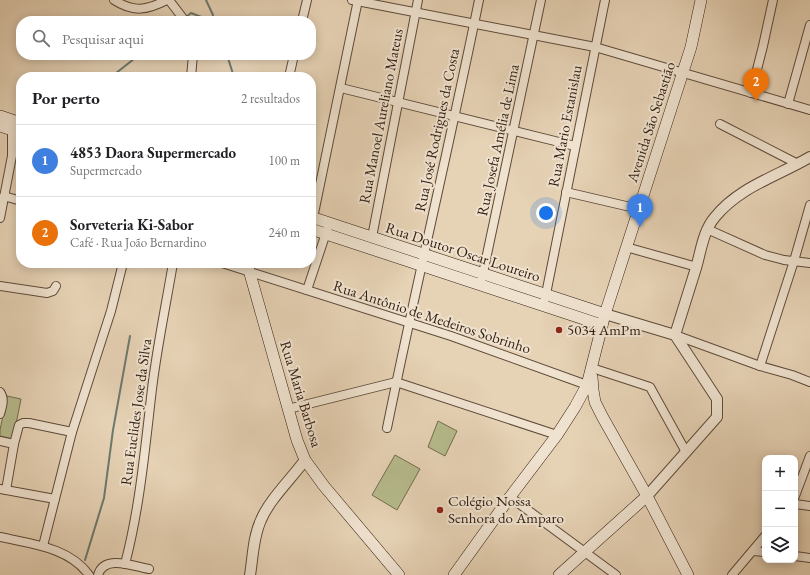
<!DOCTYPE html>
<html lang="pt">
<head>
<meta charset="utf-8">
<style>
  :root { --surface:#fff; --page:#f2f2f2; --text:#202124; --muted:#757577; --line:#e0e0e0; --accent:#ea580c }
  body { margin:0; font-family:"EB Garamond",serif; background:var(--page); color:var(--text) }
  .controls { position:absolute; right:12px; bottom:12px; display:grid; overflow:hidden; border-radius:8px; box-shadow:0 2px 10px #0003 }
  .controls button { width:36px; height:36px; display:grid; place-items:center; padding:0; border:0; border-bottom:1px solid var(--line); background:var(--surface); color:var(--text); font:20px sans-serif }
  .you { position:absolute; left:546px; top:213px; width:14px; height:14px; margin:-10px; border:3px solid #fff; border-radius:50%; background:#1a73e8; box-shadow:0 0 0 6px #1a73e833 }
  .badge { display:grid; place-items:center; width:26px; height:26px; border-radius:50%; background:var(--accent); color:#fff; font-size:13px; font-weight:700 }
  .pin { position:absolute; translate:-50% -33px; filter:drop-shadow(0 1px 2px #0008) }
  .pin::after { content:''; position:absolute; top:21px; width:14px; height:12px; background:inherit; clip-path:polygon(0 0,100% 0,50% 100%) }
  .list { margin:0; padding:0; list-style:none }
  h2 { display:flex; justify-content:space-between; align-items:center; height:52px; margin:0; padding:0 16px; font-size:17px }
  h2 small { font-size:13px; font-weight:400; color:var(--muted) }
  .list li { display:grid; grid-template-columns:26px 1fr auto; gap:12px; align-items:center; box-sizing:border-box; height:72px; padding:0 16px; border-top:1px solid var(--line) }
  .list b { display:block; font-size:15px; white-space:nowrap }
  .list p { margin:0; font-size:13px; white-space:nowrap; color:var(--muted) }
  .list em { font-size:13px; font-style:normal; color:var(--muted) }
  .icon { flex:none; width:22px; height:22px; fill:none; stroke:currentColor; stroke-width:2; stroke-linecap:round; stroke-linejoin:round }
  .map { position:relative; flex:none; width:810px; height:575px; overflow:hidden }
  .search { position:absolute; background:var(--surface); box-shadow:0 2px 10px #0003; left:16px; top:16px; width:300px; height:44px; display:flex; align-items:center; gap:10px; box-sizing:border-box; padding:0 14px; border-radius:16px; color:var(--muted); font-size:15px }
  .panel { position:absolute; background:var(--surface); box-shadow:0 2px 10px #0003; left:16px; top:72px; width:300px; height:196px; border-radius:16px }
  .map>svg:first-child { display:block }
</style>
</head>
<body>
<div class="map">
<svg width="810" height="575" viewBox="0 0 810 575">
  <rect width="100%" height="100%" fill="#e6d2b5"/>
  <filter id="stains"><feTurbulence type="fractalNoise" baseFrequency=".005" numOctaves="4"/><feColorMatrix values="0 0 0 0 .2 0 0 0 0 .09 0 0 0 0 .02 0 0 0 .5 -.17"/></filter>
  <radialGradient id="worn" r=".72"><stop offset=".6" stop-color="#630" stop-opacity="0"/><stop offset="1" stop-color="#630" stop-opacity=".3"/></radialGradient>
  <g fill="#b6bb8d" stroke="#736c4e">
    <polygon points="7,396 21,399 13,439 0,436 0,430"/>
    <polygon points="438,421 457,431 445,456 428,447"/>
    <polygon points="395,455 420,469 397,510 372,495"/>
  </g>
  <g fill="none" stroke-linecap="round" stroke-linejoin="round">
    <g stroke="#6d7a6e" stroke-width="2">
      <polyline points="206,0 213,15 212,21"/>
      <polyline points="185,18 191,13 204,18 206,21"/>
      <polyline points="227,55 234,77"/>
      <polyline points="111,77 139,55"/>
      <polyline points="85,560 104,498 113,430 130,336"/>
    </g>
    <g stroke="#5e4a39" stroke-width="10">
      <g id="minor">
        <path d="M114,0c20,13 33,10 53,0"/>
        <polyline points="169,0 185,21"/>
        <polyline points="352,0 595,47 810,110"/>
        <polyline points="302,21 307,0"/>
        <polyline points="191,77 193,55"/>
        <polyline points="289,77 294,55"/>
        <polyline points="341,88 575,146"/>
        <polyline points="751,93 763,46 773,0"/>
        <polyline points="788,104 810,25"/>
        <polyline points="720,124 798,164"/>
        <polyline points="566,192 639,209"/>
        <polyline points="4,196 21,201"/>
        <polyline points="0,218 12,156 12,130"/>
        <polyline points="312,223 358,0"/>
        <polyline points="707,229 765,255 784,260 810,263"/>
        <polyline points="372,237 418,0"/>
        <polyline points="626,247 697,267"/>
        <polyline points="222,263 451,336 587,385"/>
        <polyline points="482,278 541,0"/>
        <polyline points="0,286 47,293 53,291 56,286"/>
        <polyline points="307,290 327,230"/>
        <polyline points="545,299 605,0"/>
        <polyline points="675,335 760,366 792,375 810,382"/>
        <polyline points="760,366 794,261 810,205"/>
        <polyline points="592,368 650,387 686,452"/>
        <path d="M0,392c5,7 2,15 0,22"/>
        <polyline points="288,409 396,382 557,435"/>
        <path d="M387,428c29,-143 63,-285 92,-428"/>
        <polyline points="0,441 14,444"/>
        <polyline points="0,489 55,499"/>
        <polyline points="6,490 14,444 19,425 23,423 29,423 72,432"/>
        <polyline points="795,496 810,456"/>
        <polyline points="510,497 616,575"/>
        <polyline points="795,504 810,506"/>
        <path d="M0,537c31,7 69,10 89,38"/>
        <polyline points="43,546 72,432 111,311 123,263"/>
        <polyline points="753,551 765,552"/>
        <polyline points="795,556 810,558"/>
        <path d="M125,564c15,-57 20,-116 27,-175 5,-42 14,-84 21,-126"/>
        <path d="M98,575c6,-21 35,-9 51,-6"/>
        <polyline points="732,575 765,536"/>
      </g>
    </g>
    <g stroke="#5e4a39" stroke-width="12">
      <g id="tertiary">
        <polyline points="605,314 675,335 717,399 717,417 647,496"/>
        <path d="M675,335c7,-22 14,-44 21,-67 5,-17 7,-37 19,-51 24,-30 63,-41 95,-60"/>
        <path d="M250,575c3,-18 3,-38 11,-55 8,-20 31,-42 44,-60"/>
      </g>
    </g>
    <g stroke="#301d10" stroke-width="12">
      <g id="secondary">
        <polyline points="0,116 21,123"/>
        <polyline points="0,126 21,133"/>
        <polyline points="311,217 605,314"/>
        <polyline points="311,229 602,325"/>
        <polyline points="247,263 297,440 305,460 324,486 399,575"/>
        <polyline points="592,377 593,390 595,402 602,416 647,496 688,575"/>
        <polyline points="454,575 510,497 557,435 575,407 587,385 605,314 691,47 701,0"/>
        <polyline points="559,575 647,496"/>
      </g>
    </g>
    <use href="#minor" stroke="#efe2cf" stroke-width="8"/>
    <use href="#tertiary" stroke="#efe2cf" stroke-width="10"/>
    <use href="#secondary" stroke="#efe2cf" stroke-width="11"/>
  </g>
  <g fill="#8f2418" stroke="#efe2cf" stroke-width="1.5">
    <circle cx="559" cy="330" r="4"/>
    <circle cx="440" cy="510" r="4"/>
  </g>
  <g text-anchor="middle" stroke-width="4" stroke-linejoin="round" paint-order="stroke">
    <g font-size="15" fill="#301d10" stroke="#efe2cf">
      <text transform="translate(381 116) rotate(-79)" y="5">Rua Manoel Aureliano Mateus</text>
      <text transform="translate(651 122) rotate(-72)" y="5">Avenida São Sebastião</text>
      <text transform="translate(565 126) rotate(-79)" y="5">Rua Mario Estanislau</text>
      <text transform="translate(437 130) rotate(-78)" y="5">Rua José Rodrigues da Costa</text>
      <text transform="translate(498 140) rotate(-78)" y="5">Rua Josefa Amélia de Lima</text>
      <text transform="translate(463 252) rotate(18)" y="5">Rua Doutor Oscar Loureiro</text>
      <text transform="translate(432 317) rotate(18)" y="5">Rua Antônio de Medeiros Sobrinho</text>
      <text transform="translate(301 394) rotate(73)" y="5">Rua Maria Barbosa</text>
      <text transform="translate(136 412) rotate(-82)" y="5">Rua Euclides Jose da Silva</text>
    </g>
    <g font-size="15" fill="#301d10" stroke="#efe2cf" text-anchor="start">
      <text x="567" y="335">5034 AmPm</text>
      <text x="448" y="506">Colégio Nossa<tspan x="448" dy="17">Senhora do Amparo</tspan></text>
    </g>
  </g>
  <rect width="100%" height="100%" filter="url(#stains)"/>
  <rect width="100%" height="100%" fill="url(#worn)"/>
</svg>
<div class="controls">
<button>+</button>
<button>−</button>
<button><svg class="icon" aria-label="layers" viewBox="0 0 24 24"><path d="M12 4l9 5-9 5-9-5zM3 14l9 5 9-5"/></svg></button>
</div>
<div class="you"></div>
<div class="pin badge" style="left:640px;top:227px;background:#3f7fe0">1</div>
<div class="pin badge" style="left:756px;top:101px;background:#e8710a">2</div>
<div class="search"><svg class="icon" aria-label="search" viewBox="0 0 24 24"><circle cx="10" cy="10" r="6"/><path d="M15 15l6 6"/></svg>Pesquisar aqui</div>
<section class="panel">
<h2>Por perto<small>2 resultados</small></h2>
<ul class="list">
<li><span class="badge" style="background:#3f7fe0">1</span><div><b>4853 Daora Supermercado</b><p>Supermercado</p></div><em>100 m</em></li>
<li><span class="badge" style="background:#e8710a">2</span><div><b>Sorveteria Ki-Sabor</b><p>Café · Rua João Bernardino</p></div><em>240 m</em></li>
</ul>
</section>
</div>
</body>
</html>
